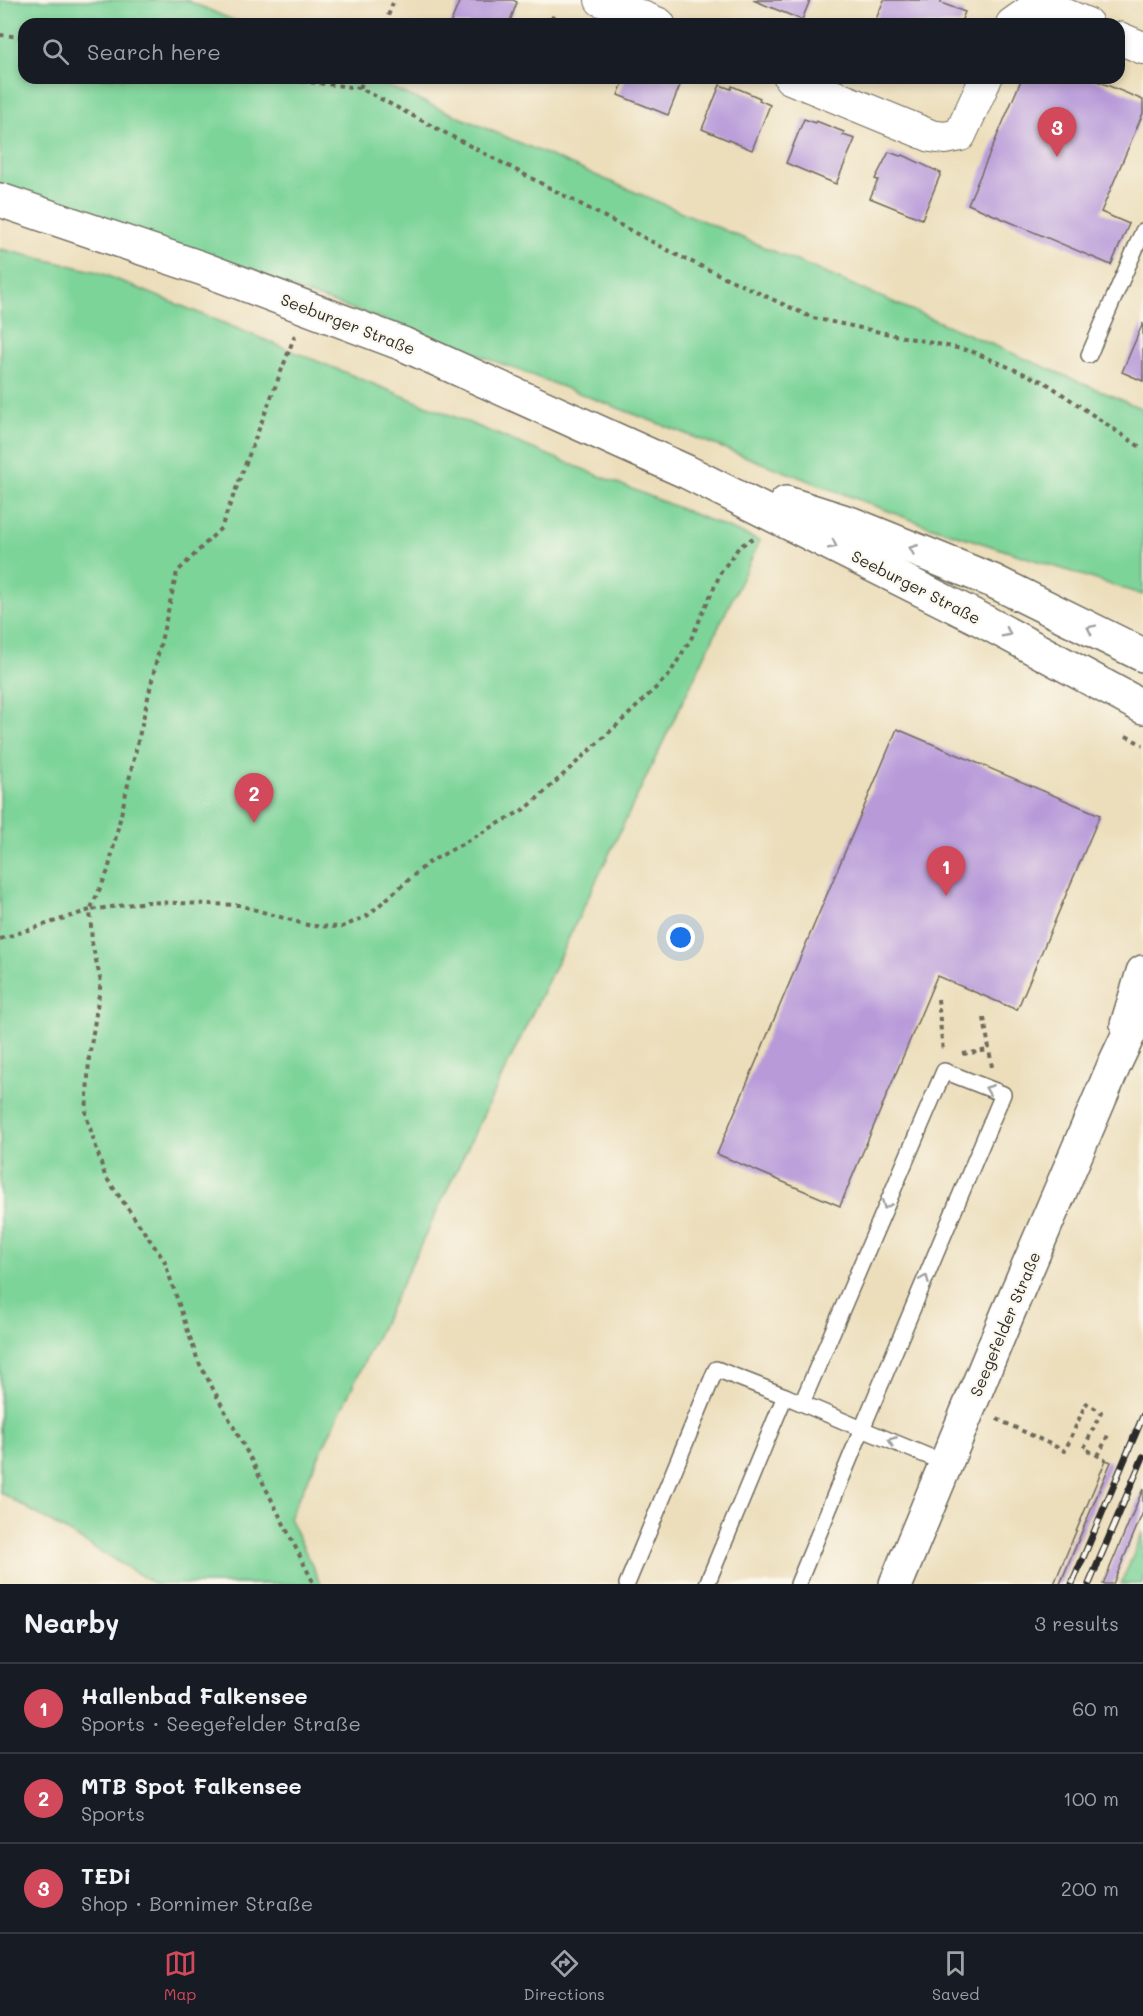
<!DOCTYPE html>
<html lang="en">
<head>
<meta charset="utf-8">
<style>
  :root { --surface:#171b24; --page:#242831; --text:#f1f3f6; --muted:#9ea1a6; --line:#363941; --accent:#d1495b }
  body { margin:0; font-family:Mali,sans-serif; background:var(--page); color:var(--text) }
  .you { position:absolute; left:681px; top:938px; width:21px; height:21px; margin:-15px; border:4px solid #fff; border-radius:50%; background:#1a73e8; box-shadow:0 0 0 9px #1a73e833 }
  .badge { display:grid; place-items:center; width:39px; height:39px; border-radius:50%; background:var(--accent); color:#fff; font-size:20px; font-weight:700 }
  .pin { position:absolute; translate:-50% -50px; filter:drop-shadow(0 2px 3px #0008) }
  .pin::after { content:''; position:absolute; top:32px; width:21px; height:18px; background:inherit; clip-path:polygon(0 0,100% 0,50% 100%) }
  .list { margin:0; padding:0; list-style:none }
  h2 { display:flex; justify-content:space-between; align-items:center; height:78px; margin:0; padding:0 24px; font-size:26px }
  h2 small { font-size:20px; font-weight:400; color:var(--muted) }
  .list li { display:grid; grid-template-columns:39px 1fr auto; gap:18px; align-items:center; box-sizing:border-box; height:90px; padding:0 24px; border-top:2px solid var(--line) }
  .list b { display:block; font-size:22px; white-space:nowrap }
  .list p { margin:0; font-size:20px; white-space:nowrap; color:var(--muted) }
  .list em { font-size:20px; font-style:normal; color:var(--muted) }
  .icon { flex:none; width:33px; height:33px; fill:none; stroke:currentColor; stroke-width:2; stroke-linecap:round; stroke-linejoin:round }
  .map { position:relative; flex:none; width:1143px; height:1584px; overflow:hidden }
  .search { position:absolute; background:var(--surface); box-shadow:0 3px 9px #0003; left:18px; right:18px; top:18px; height:66px; display:flex; align-items:center; gap:15px; box-sizing:border-box; padding:0 21px; border-radius:18px; color:var(--muted); font-size:22px }
  .sheet { height:348px; background:var(--surface) }
  nav { display:flex; justify-content:space-around; align-items:center; box-sizing:border-box; height:84px; border-top:2px solid var(--line); background:var(--surface); font-size:16px; color:var(--muted) }
  nav a { display:grid; justify-items:center; gap:3px }
  nav .on { color:var(--accent) }
  .map>svg:first-child { display:block }
</style>
</head>
<body>
<div class="map">
<svg width="1143" height="1584" viewBox="0 0 1143 1584">
  <rect width="100%" height="100%" fill="#fbf7ec"/>
  <filter id="ink" filterUnits="userSpaceOnUse"><feTurbulence type="fractalNoise" baseFrequency=".0167" numOctaves="2"/><feDisplacementMap in="SourceGraphic" scale="12" xChannelSelector="R" yChannelSelector="G"/><feConvolveMatrix kernelMatrix="1 2 1 2 8 2 1 2 1" color-interpolation-filters="sRGB"/></filter>
  <filter id="wash" filterUnits="userSpaceOnUse"><feTurbulence type="fractalNoise" baseFrequency=".008" numOctaves="4" result="noise"/><feDisplacementMap in="SourceGraphic" scale="24" xChannelSelector="R" yChannelSelector="G"/><feGaussianBlur stdDeviation="1.35" result="paint"/><feColorMatrix in="noise" values="0 0 0 0 0 0 0 0 0 0 0 0 0 0 0 0 0 1.4 0 .05"/><feComposite in="paint" operator="in"/></filter>
  <g filter="url(#wash)">
    <rect width="100%" height="100%" fill="#ecdebb"/>
    <g fill="#7dd499" stroke="#548062" stroke-width="1.5">
      <polygon points="0,0 186,0 242,24 24,24 24,78 368,78 1143,409 1143,595 920,523 410,329 0,188"/>
      <polygon points="0,249 98,272 760,541 289,1518 321,1584 155,1584 0,1492"/>
      <polygon points="1143,1532 1143,1584 1121,1584"/>
    </g>
    <g id="blocks">
      <g fill="#b89ad9">
        <polygon points="460,0 513,0 517,2 509,24 450,24"/>
        <polygon points="753,0 810,0 802,20"/>
        <polygon points="884,0 941,0 941,3 965,12 960,24 874,24"/>
        <polygon points="552,16 563,20 564,18 578,24 548,24"/>
        <polygon points="625,78 683,78 668,115 618,95"/>
        <polygon points="1022,78 1090,78 1143,100 1143,113 1101,212 1129,224 1111,265 968,204"/>
        <polygon points="720,85 731,89 732,86 760,98 759,100 770,105 752,150 702,129"/>
        <polygon points="804,119 815,123 816,121 844,132 843,135 855,139 836,184 786,163"/>
        <polygon points="889,152 900,156 903,155 941,173 922,219 870,198 878,180 875,179"/>
        <polygon points="1143,323 1143,381 1122,372"/>
        <polygon points="897,729 1100,815 1017,1010 937,976 840,1206 717,1154"/>
        <polygon points="1106,1460 1111,1462 1060,1584 1054,1584"/>
        <polygon points="1143,1489 1143,1512 1113,1584 1103,1584"/>
      </g>
    </g>
  </g>
  <g filter="url(#ink)">
    <use href="#blocks" fill-opacity="0" stroke="#6f6a5d" stroke-width="1.5"/>
    <g fill="none" stroke-linecap="round" stroke-linejoin="round">
      <g stroke="#6f6a5d" stroke-width="18">
        <g id="service">
          <polyline points="1089,355 1143,231"/>
          <polyline points="802,1403 944,1071 1003,1094 862,1429 947,1464"/>
          <polyline points="627,1584 716,1369 785,1396"/>
          <polyline points="707,1584 785,1396 862,1429 798,1584"/>
        </g>
      </g>
      <g stroke="#6f6a5d" stroke-width="34">
        <g id="minor">
          <polyline points="601,0 659,24"/>
          <polyline points="1049,0 1061,13 1087,24"/>
          <polyline points="1012,24 1029,12 1061,13"/>
          <polyline points="1119,38 1143,48"/>
          <polyline points="790,78 931,136 945,138 960,135 986,78"/>
        </g>
      </g>
      <g stroke="#6f6a5d" stroke-width="36">
        <g id="tertiary">
          <polyline points="1127,1025 1143,972"/>
          <polyline points="896,1584 1008,1313 1115,1063 1143,1004"/>
        </g>
      </g>
      <g stroke="#6f6a5d" stroke-width="36">
        <g id="secondary">
          <polyline points="0,200 201,268 403,344 687,472 978,618 1143,707"/>
          <polyline points="786,503 852,524 993,581 1143,655"/>
        </g>
      </g>
      <g stroke="#6f6a5d" stroke-width="4" stroke-dasharray="4.5 4.5" stroke-linecap="butt">
        <polyline points="385,24 394,0"/>
        <polyline points="0,35 24,37"/>
        <polyline points="275,78 360,88 679,256 813,318 971,351 1046,383 1143,449"/>
        <polyline points="360,88 364,78"/>
        <polyline points="295,335 221,528 177,572 108,871 90,910 147,902 239,905 311,926 342,927 367,916 428,863 528,807 628,715 669,675 692,637 721,572 739,547 753,538"/>
        <polyline points="1126,736 1143,745"/>
        <polyline points="0,939 90,910 92,943 101,982 89,1058 86,1115 105,1176 164,1260 198,1361 253,1463 314,1584"/>
        <polyline points="938,999 943,1052"/>
        <polyline points="984,1018 992,1067"/>
        <polyline points="963,1054 989,1050"/>
        <polyline points="997,1419 1065,1451 1086,1403 1101,1412 1084,1448 1106,1460"/>
        <polyline points="1098,1456 1109,1433"/>
      </g>
      <use href="#service" stroke="#fff" stroke-width="15"/>
      <use href="#minor" stroke="#fff" stroke-width="32"/>
      <use href="#tertiary" stroke="#fff" stroke-width="33"/>
      <use href="#secondary" stroke="#fff" stroke-width="33"/>
      <g stroke="#2b2b2b" stroke-width="7">
        <g id="rail">
          <polyline points="1072,1584 1143,1416"/>
          <polyline points="1089,1584 1143,1457"/>
        </g>
      </g>
      <use href="#rail" stroke="#fbf7ec" stroke-width="4.5" stroke-dasharray="14" stroke-linecap="butt"/>
    </g>
    <defs><path id="oneway-chevron" d="M-2-3.5L2.5 0L-2 3.5" fill="none" stroke-width="1.6" stroke-linecap="round" stroke-linejoin="round" transform="scale(1.5)"/></defs>
    <g stroke="#a0a0a0">
      <use href="#oneway-chevron" transform="translate(833 545) rotate(27)"/>
      <use href="#oneway-chevron" transform="translate(913 549) rotate(-158)"/>
      <use href="#oneway-chevron" transform="translate(1091 629) rotate(-154)"/>
      <use href="#oneway-chevron" transform="translate(1007 633) rotate(28)"/>
      <use href="#oneway-chevron" transform="translate(989 1089) rotate(-158)"/>
      <use href="#oneway-chevron" transform="translate(886 1205) rotate(113)"/>
      <use href="#oneway-chevron" transform="translate(925 1279) rotate(-67)"/>
      <use href="#oneway-chevron" transform="translate(892 1441) rotate(-158)"/>
    </g>
  </g>
  <g text-anchor="middle" stroke-width="4.5" stroke-linejoin="round" paint-order="stroke">
    <g font-size="16" fill="#2b2b2b" stroke="#fbf7ec">
      <text transform="translate(348 324) rotate(21)" y="6">Seeburger Straße</text>
      <text transform="translate(916 587) rotate(27)" y="6">Seeburger Straße</text>
      <text transform="translate(1005 1324) rotate(-67)" y="6">Seegefelder Straße</text>
    </g>
  </g>
</svg>
<div class="you"></div>
<div class="pin badge" style="left:946px;top:896px">1</div>
<div class="pin badge" style="left:254px;top:823px">2</div>
<div class="pin badge" style="left:1057px;top:157px">3</div>
<div class="search"><svg class="icon" aria-label="search" viewBox="0 0 24 24"><circle cx="10" cy="10" r="6"/><path d="M15 15l6 6"/></svg>Search here</div>
</div>
<section class="sheet">
<h2>Nearby<small>3 results</small></h2>
<ul class="list">
<li><span class="badge">1</span><div><b>Hallenbad Falkensee</b><p>Sports · Seegefelder Straße</p></div><em>60 m</em></li>
<li><span class="badge">2</span><div><b>MTB Spot Falkensee</b><p>Sports</p></div><em>100 m</em></li>
<li><span class="badge">3</span><div><b>TEDi</b><p>Shop · Bornimer Straße</p></div><em>200 m</em></li>
</ul>
</section>
<nav>
<a class="on"><svg class="icon" aria-label="map" viewBox="0 0 24 24"><path d="M3 6l6-2 6 2 6-2v14l-6 2-6-2-6 2zM9 4v14M15 6v14"/></svg>Map</a>
<a><svg class="icon" aria-label="directions" viewBox="0 0 24 24"><path d="M12 3l9 9-9 9-9-9zM9 14v-3h6M13 9l2 2-2 2"/></svg>Directions</a>
<a><svg class="icon" aria-label="saved" viewBox="0 0 24 24"><path d="M7 4h10v16l-5-4-5 4z"/></svg>Saved</a>
</nav>
</body>
</html>
